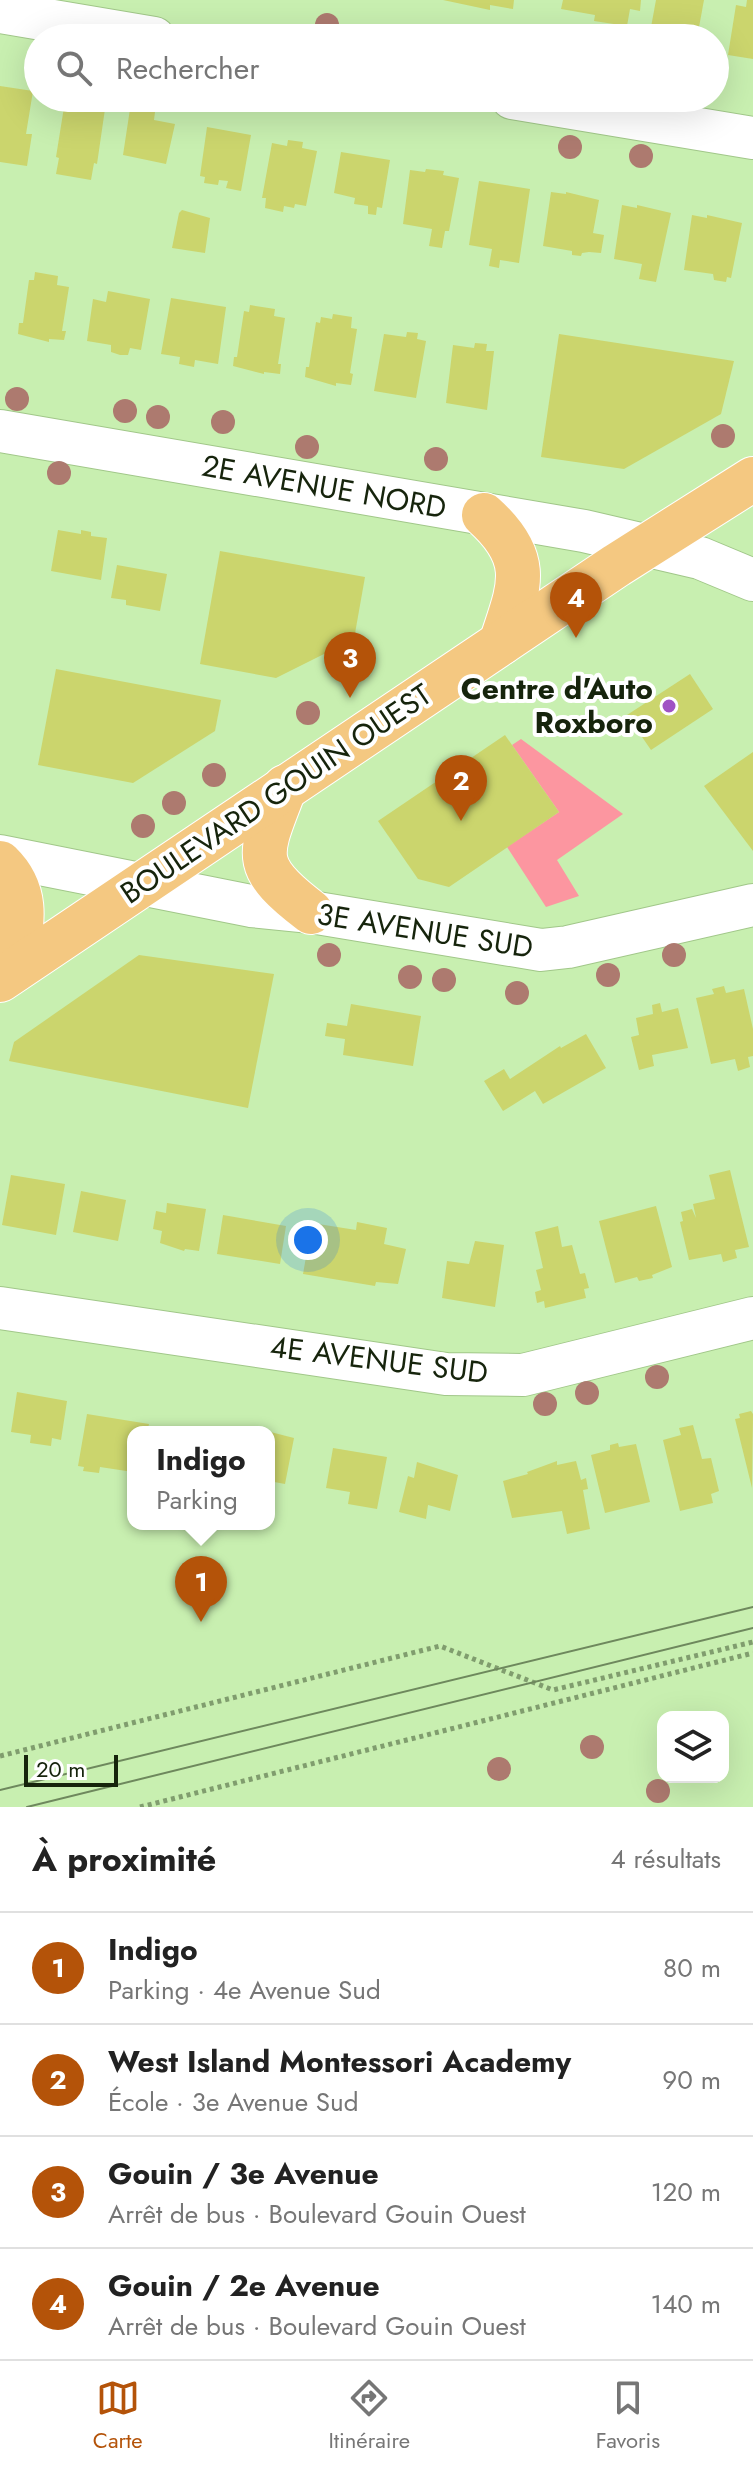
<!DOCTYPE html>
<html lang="fr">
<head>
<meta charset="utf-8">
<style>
  :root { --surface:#fff; --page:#f6f6f6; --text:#222; --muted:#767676; --line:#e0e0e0; --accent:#b45309 }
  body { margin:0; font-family:Jost,sans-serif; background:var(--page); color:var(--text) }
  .controls { position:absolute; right:24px; bottom:24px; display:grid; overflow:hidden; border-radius:16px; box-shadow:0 8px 32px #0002 }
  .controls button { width:72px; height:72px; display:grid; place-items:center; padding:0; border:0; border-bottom:2px solid var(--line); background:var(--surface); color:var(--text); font:40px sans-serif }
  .scale { position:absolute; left:24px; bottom:20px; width:94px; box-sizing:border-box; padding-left:8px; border:4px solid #16240c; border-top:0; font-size:22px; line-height:28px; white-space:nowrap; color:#16240c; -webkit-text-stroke:6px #fff; paint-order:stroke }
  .you { position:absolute; left:308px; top:1240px; width:28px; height:28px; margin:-20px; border:6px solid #fff; border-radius:50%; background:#1a73e8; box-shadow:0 0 0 12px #1a73e833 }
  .badge { display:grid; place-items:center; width:52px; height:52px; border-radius:50%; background:var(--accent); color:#fff; font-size:26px; font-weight:700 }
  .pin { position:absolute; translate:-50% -66px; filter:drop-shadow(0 2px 4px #0008) }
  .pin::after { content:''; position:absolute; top:42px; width:28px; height:24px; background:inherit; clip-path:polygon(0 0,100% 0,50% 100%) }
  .popup { position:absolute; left:127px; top:1426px; width:148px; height:104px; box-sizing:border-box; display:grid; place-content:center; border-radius:16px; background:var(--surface); filter:drop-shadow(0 2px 6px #0005); font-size:26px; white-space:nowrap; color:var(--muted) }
  .popup b { font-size:30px; color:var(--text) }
  .popup::after { content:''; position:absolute; left:50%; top:100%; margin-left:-16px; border:16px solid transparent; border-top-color:var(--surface) }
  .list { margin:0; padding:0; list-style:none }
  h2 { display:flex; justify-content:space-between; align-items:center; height:104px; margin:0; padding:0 32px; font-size:34px }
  h2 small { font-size:26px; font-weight:400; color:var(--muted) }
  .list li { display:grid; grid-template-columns:52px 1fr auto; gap:24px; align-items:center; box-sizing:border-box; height:112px; padding:0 32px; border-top:2px solid var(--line) }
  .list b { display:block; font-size:30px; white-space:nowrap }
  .list p { margin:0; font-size:26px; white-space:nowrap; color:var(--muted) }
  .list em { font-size:26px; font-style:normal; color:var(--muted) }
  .icon { flex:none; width:44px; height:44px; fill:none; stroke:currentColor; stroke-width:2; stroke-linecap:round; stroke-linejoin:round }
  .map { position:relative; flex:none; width:753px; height:1807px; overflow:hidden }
  .search { position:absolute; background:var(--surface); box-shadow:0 8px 32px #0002; left:24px; right:24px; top:24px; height:88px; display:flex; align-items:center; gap:20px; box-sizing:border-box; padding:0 28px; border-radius:44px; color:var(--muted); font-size:30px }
  .sheet { height:552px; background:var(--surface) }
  nav { display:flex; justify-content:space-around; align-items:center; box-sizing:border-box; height:112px; border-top:2px solid var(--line); background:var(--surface); font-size:22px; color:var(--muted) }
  nav a { display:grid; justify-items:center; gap:4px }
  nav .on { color:var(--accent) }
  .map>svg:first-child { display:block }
</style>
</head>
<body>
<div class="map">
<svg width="753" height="1807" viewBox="0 0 753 1807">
  <rect width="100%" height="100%" fill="#c8efb0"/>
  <polygon fill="#fc96a0" points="521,739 623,814 557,860 579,896 546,907 507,847 559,812 512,745"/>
  <g fill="#cbd56d">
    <polygon points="443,0 514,0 513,9 490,5 490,10"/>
    <polygon points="563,0 641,0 640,11 630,9 627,26 594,21 595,15 561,9"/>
    <polygon points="656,0 704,0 697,38 649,38"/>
    <polygon points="747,0 753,0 753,59 728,55 736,5 746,7"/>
    <polygon points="0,86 33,91 26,134 32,134 27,166 0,162"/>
    <polygon points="65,101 105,109 97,164 94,163 91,180 56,174 59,158 56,157"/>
    <polygon points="130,109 155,112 154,120 175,124 166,164 123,155"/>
    <polygon points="207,127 251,135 241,191 226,188 228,181 219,180 218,185 204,183 205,177 200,176"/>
    <polygon points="288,140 303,142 302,148 317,151 306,206 295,204 294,208 284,206 283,212 265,208 266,198 262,198 272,143 287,146"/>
    <polygon points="341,152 390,160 382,208 377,207 376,215 368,214 368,206 354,204 355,198 334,193"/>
    <polygon points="426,169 444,171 443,175 459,178 449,231 445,231 442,248 429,246 432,229 403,224 410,170 425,172"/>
    <polygon points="479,181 530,189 519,263 500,260 499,268 489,266 492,249 469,245"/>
    <polygon points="551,192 566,194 566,192 599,200 593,233 604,235 601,253 589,252 582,253 581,256 572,255 572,251 543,246"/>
    <polygon points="622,205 637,208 637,205 671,213 656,282 639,279 642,264 614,259"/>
    <polygon points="182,210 210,218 205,253 172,248 179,213"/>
    <polygon points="692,215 707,218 707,215 742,223 731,278 727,277 726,282 714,280 713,274 684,270"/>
    <polygon points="35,272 58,276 57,285 69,287 62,331 66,331 64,340 49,339 49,342 18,334 19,323 23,323 29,280 34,280"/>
    <polygon points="108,291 150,299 141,350 130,348 128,355 120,355 111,352 111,345 87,341 93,299 106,302"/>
    <polygon points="171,298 226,307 218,364 195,360 194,367 179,364 180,357 161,354"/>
    <polygon points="250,305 275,309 274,316 285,318 278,364 281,364 280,374 264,372 264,374 233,366 234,357 237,357 244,311 249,312"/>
    <polygon points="333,314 352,317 351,328 357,329 350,373 353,374 351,385 336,383 336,386 305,377 306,367 309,367 316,322 320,323 321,317 332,319"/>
    <polygon points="407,332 418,333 417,339 426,341 416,398 374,391 384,334 406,337"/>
    <polygon points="559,334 734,361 721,414 624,469 541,457"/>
    <polygon points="475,343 487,344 486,351 494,351 487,410 446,403 453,345 474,348"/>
    <polygon points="58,530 81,534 81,530 91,532 91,536 107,538 101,580 51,571"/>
    <polygon points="220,551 365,577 354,639 276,678 200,664"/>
    <polygon points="117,565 167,574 160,611 126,605 126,600 111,598"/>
    <polygon points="56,669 221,700 215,731 133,783 38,765"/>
    <polygon points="690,674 713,709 651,750 627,715"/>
    <polygon points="505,735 559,812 449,887 418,879 378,821"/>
    <polygon points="753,752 753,851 704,786"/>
    <polygon points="139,955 274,974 248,1108 9,1061 14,1042"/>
    <polygon points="724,986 726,993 744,989 753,1029 753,1056 748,1057 750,1067 738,1071 735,1059 711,1064 696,998 714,994 712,989"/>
    <polygon points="660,1003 662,1012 678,1008 688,1048 652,1055 654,1066 639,1070 631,1037 639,1035 636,1018 653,1014 652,1005"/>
    <polygon points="351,1004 421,1016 413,1066 343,1055 345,1039 325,1036 327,1023 347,1026"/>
    <polygon points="586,1034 606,1068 543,1104 535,1091 503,1111 484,1081 504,1069 510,1079 560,1046 561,1048"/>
    <polygon points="730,1170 749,1247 735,1250 737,1258 723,1262 721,1254 689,1260 680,1222 683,1221 681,1212 692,1209 696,1218 693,1204 715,1199 709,1175"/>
    <polygon points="11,1175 65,1184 56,1235 2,1225"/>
    <polygon points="81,1191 126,1200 118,1241 73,1232"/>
    <polygon points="167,1203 206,1209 199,1251 185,1249 184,1251 160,1243 162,1231 153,1229 156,1211 166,1213"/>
    <polygon points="656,1206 672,1267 652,1275 653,1278 639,1281 637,1277 615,1283 599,1221"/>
    <polygon points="223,1215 286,1226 280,1264 217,1254"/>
    <polygon points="357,1222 387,1228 384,1244 406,1249 398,1284 376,1282 375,1286 303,1274 312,1223 356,1230"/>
    <polygon points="558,1226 562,1247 572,1245 580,1274 585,1273 589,1288 584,1289 586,1298 545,1308 544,1301 537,1303 535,1292 541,1290 536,1270 543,1268 535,1232"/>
    <polygon points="475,1241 504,1245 495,1307 442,1298 447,1261 469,1264"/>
    <polygon points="17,1392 67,1401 61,1440 52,1438 51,1446 30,1443 31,1435 11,1432"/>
    <polygon points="751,1411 753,1414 752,1488 735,1419 740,1418 739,1414"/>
    <polygon points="87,1414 149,1424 147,1432 133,1432 133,1472 100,1467 99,1473 83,1471 84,1467 78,1466"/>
    <polygon points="693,1425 702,1459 711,1458 719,1491 711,1494 713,1503 680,1511 663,1440 681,1435 679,1428"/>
    <polygon points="247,1426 294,1438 285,1484 269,1481 269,1432 246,1432"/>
    <polygon points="618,1443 619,1447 636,1444 650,1502 605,1513 591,1455 610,1450 610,1445"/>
    <polygon points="333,1448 387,1457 377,1509 348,1504 350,1492 326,1488"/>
    <polygon points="557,1461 557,1465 576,1461 581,1480 586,1478 588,1489 583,1490 590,1529 567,1534 562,1511 512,1518 503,1481 528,1474 527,1472"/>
    <polygon points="417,1462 458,1475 450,1511 428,1505 426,1519 399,1512 408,1476 414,1478"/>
  </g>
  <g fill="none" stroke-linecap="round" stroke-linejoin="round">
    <g stroke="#a1c789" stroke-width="44">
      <g id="minor">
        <polyline points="0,12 154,38"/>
        <polyline points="512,98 753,138"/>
        <polyline points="0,431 584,531 700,558 753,580"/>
        <polyline points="0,856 251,906 311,912 541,950 568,947 753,905"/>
        <polyline points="0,1308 446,1374 523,1375 753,1318"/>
      </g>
    </g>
    <g stroke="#fff" stroke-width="46">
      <g id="major">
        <path d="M484,515c50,45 35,73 17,128"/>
        <path d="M285,787c-26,68 -36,78 26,125"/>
        <path d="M0,863c33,32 20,67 14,107"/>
        <polyline points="0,980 617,565 753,479"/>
      </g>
    </g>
    <g stroke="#809d6e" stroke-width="5" stroke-dasharray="4 4" stroke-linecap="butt">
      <polyline points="0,1756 440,1646 553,1690 753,1642"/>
      <polyline points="140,1807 753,1653"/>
    </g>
    <use href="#minor" stroke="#fff" stroke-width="42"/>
    <use href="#major" stroke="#f4c881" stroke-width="44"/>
    <g stroke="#6e885d" stroke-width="2">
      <polyline points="0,1790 753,1607"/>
      <polyline points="27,1807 753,1628"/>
    </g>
  </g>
  <g fill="#ad7a6f">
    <circle cx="327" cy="25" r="12"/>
    <circle cx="570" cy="147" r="12"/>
    <circle cx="641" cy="156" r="12"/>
    <circle cx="17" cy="399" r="12"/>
    <circle cx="125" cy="411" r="12"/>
    <circle cx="158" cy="417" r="12"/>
    <circle cx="223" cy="422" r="12"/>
    <circle cx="723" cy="436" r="12"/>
    <circle cx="307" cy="447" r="12"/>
    <circle cx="436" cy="459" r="12"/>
    <circle cx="59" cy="473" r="12"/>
    <circle cx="308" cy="713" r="12"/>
    <circle cx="214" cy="775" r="12"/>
    <circle cx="174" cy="803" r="12"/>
    <circle cx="143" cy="826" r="12"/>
    <circle cx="329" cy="955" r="12"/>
    <circle cx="674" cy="955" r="12"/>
    <circle cx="608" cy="975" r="12"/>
    <circle cx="410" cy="977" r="12"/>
    <circle cx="444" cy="980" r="12"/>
    <circle cx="517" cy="993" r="12"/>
    <circle cx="657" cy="1377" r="12"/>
    <circle cx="587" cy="1393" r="12"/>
    <circle cx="545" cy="1404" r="12"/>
    <circle cx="592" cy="1747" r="12"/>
    <circle cx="499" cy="1769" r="12"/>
    <circle cx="658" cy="1791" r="12"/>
  </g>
  <circle fill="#a053c4" stroke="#fff" stroke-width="3" cx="669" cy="706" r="8"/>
  <g text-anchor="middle" stroke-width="8" stroke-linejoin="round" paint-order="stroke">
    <g font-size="30" fill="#16240c" stroke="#fff">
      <text transform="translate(324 487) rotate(10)" y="10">2E AVENUE NORD</text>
      <text transform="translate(276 794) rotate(-34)" y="10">BOULEVARD GOUIN OUEST</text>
      <text transform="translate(425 931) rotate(9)" y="10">3E AVENUE SUD</text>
      <text transform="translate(379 1360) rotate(7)" y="10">4E AVENUE SUD</text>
    </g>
    <g font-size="30" font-weight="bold" fill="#16240c" stroke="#fff" text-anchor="end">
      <text x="653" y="699">Centre d'Auto<tspan x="653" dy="34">Roxboro</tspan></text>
    </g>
  </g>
</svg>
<div class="controls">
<button><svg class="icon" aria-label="layers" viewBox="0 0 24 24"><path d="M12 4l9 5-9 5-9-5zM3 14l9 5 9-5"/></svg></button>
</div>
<div class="scale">20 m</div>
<div class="you"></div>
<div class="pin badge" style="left:201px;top:1622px">1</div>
<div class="popup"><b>Indigo</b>Parking</div>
<div class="pin badge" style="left:461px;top:821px">2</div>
<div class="pin badge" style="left:350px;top:698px">3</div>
<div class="pin badge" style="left:576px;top:638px">4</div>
<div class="search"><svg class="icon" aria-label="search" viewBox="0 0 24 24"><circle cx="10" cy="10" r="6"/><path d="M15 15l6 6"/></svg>Rechercher</div>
</div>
<section class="sheet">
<h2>À proximité<small>4 résultats</small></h2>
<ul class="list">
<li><span class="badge">1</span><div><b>Indigo</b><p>Parking · 4e Avenue Sud</p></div><em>80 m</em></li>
<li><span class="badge">2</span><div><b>West Island Montessori Academy</b><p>École · 3e Avenue Sud</p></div><em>90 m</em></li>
<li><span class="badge">3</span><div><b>Gouin / 3e Avenue</b><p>Arrêt de bus · Boulevard Gouin Ouest</p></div><em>120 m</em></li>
<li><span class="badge">4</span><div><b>Gouin / 2e Avenue</b><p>Arrêt de bus · Boulevard Gouin Ouest</p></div><em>140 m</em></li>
</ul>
</section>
<nav>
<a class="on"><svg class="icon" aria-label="map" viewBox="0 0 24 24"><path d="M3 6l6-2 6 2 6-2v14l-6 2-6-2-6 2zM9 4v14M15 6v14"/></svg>Carte</a>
<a><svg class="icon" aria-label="directions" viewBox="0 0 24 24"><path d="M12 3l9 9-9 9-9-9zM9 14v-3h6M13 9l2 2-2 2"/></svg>Itinéraire</a>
<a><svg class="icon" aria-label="saved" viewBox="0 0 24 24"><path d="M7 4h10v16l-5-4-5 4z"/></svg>Favoris</a>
</nav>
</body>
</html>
